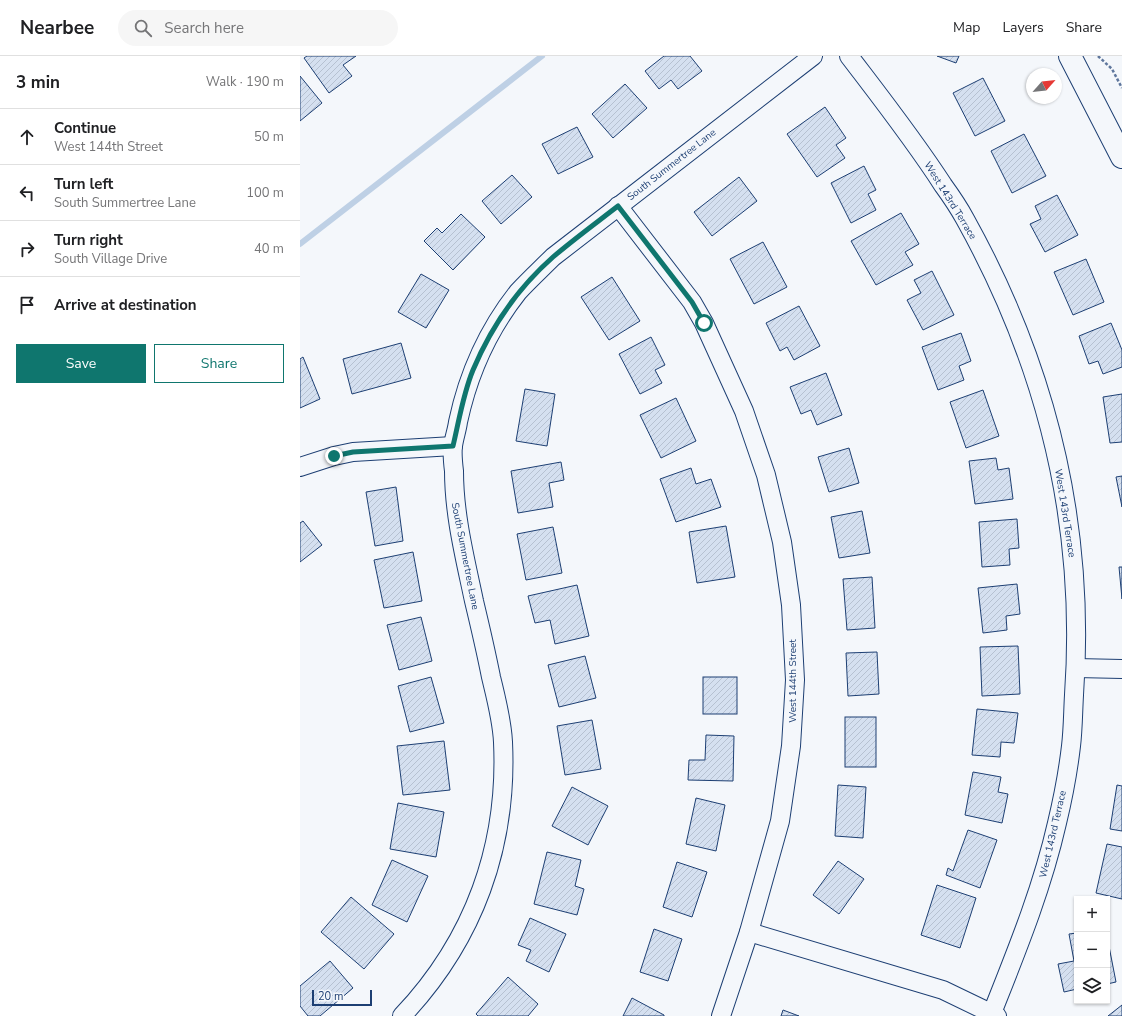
<!DOCTYPE html>
<html lang="en">
<head>
<meta charset="utf-8">
<style>
  :root { --surface:#fff; --page:#f6f6f6; --text:#202124; --muted:#757577; --line:#e0e0e0; --accent:#0f766e }
  body { margin:0; font-family:"Nunito Sans",sans-serif; background:var(--page); color:var(--text) }
  .controls { position:absolute; right:12px; bottom:12px; display:grid; overflow:hidden; border-radius:0px; box-shadow:0 1px 3px #0004 }
  .controls button { width:36px; height:36px; display:grid; place-items:center; padding:0; border:0; border-bottom:1px solid var(--line); background:var(--surface); color:var(--text); font:20px sans-serif }
  .compass { position:absolute; left:726px; top:12px; width:36px; height:36px; border-radius:50%; background:var(--surface); box-shadow:0 1px 3px #0004; rotate:63deg }
  .scale { position:absolute; left:12px; bottom:10px; width:60px; box-sizing:border-box; padding-left:4px; border:2px solid #1d3f73; border-top:0; font-size:11px; line-height:14px; white-space:nowrap; color:#1d3f73; -webkit-text-stroke:3px #f4f7fb; paint-order:stroke }
  .stop { position:absolute; width:12px; height:12px; margin:-9px; border:3px solid #0f766e; border-radius:50%; background:#fff }
  .stop.end { background:#0f766e; border-color:#fff; box-shadow:0 1px 4px #0008 }
  .list { margin:0; padding:0; list-style:none }
  h2 { display:flex; justify-content:space-between; align-items:center; height:52px; margin:0; padding:0 16px; font-size:17px }
  h2 small { font-size:13px; font-weight:400; color:var(--muted) }
  .list li { display:grid; grid-template-columns:26px 1fr auto; gap:12px; align-items:center; box-sizing:border-box; height:56px; padding:0 16px; border-top:1px solid var(--line) }
  .list b { display:block; font-size:15px; white-space:nowrap }
  .list p { margin:0; font-size:13px; white-space:nowrap; color:var(--muted) }
  .list em { font-size:13px; font-style:normal; color:var(--muted) }
  .actions { display:flex; gap:8px; padding:12px 16px }
  .actions a { flex:1; padding:9px 0; border:1px solid var(--accent); border-radius:0px; text-align:center; font-size:14px; color:var(--accent) }
  .actions .main { background:var(--accent); color:#fff }
  .icon { flex:none; width:22px; height:22px; fill:none; stroke:currentColor; stroke-width:2; stroke-linecap:round; stroke-linejoin:round }
  .map { position:relative; flex:none; width:822px; height:960px; overflow:hidden }
  header { display:flex; align-items:center; gap:24px; box-sizing:border-box; height:56px; padding:0 20px; background:var(--surface); border-bottom:1px solid var(--line) }
  header strong { font-size:19px }
  nav { display:flex; gap:22px; margin-inline-start:auto; font-size:14px }
  .search { width:280px; height:36px; background:var(--page); display:flex; align-items:center; gap:10px; box-sizing:border-box; padding:0 14px; border-radius:22px; color:var(--muted); font-size:15px }
  main { display:flex }
  aside { flex:1; background:var(--surface) }
  .map>svg:first-child { display:block }
</style>
</head>
<body>
<header>
<strong>Nearbee</strong>
<div class="search"><svg class="icon" aria-label="search" viewBox="0 0 24 24"><circle cx="10" cy="10" r="6"/><path d="M15 15l6 6"/></svg>Search here</div>
<nav><a>Map</a><a>Layers</a><a>Share</a></nav>
</header>
<main>
<aside>
<h2>3 min<small>Walk · 190 m</small></h2>
<ul class="list">
<li><svg class="icon" aria-label="ahead" viewBox="0 0 24 24"><path d="M12 20V5M6 11l6-6 6 6"/></svg><div><b>Continue</b><p>West 144th Street</p></div><em>50 m</em></li>
<li><svg class="icon" aria-label="left" viewBox="0 0 24 24"><path d="M17 20v-9H6M10 6l-5 5 5 5"/></svg><div><b>Turn left</b><p>South Summertree Lane</p></div><em>100 m</em></li>
<li><svg class="icon" aria-label="right" viewBox="0 0 24 24"><path d="M7 20v-9h11M14 6l5 5-5 5"/></svg><div><b>Turn right</b><p>South Village Drive</p></div><em>40 m</em></li>
<li><svg class="icon" aria-label="arrive" viewBox="0 0 24 24"><path d="M6 21V4h12l-3 4 3 4H6"/></svg><div><b>Arrive at destination</b></div></li>
</ul>
<div class="actions"><a class="main">Save</a><a>Share</a></div>
</aside>
<div class="map">
<svg width="822" height="960" viewBox="0 0 822 960">
  <defs>
    <pattern id="building-hatch" width="6" height="6" patternUnits="userSpaceOnUse"><rect width="6" height="6" fill="#d5e0f0"/><path d="M-1 1l2-2M0 6l6-6M5 7l2-2" fill="none" stroke="#b6c1d1"/></pattern>
  </defs>
  <rect width="100%" height="100%" fill="#f4f7fb"/>
  <g fill="none" stroke-linecap="round" stroke-linejoin="round">
    <polyline stroke="#bed0e5" stroke-width="6" points="0,188 242,0"/>
  </g>
  <g fill="url(#building-hatch)" stroke="#1d3f73">
    <polygon points="7,0 56,0 43,9 52,20 29,37 4,2"/>
    <polygon points="364,0 390,0 402,15 378,33 371,24 359,33 345,15"/>
    <polygon points="637,0 659,0 656,7"/>
    <polygon points="0,20 22,47 0,65"/>
    <polygon points="683,22 705,65 675,80 653,37"/>
    <polygon points="325,28 347,52 313,82 292,58"/>
    <polygon points="525,51 546,82 536,89 545,102 517,121 487,78"/>
    <polygon points="277,71 293,101 258,118 242,88"/>
    <polygon points="724,78 746,120 712,137 691,95"/>
    <polygon points="564,110 576,134 568,138 576,154 551,167 531,127"/>
    <polygon points="212,119 232,141 201,168 182,145"/>
    <polygon points="439,121 457,145 412,180 394,156"/>
    <polygon points="757,139 778,179 745,196 730,168 741,163 735,150"/>
    <polygon points="601,157 619,188 605,196 613,209 576,229 551,185"/>
    <polygon points="161,158 185,181 153,214 124,185 137,172 142,177"/>
    <polygon points="463,186 487,231 454,248 430,203"/>
    <polygon points="786,203 804,246 773,259 754,216"/>
    <polygon points="632,215 654,259 623,274 607,244 621,237 614,224"/>
    <polygon points="121,218 149,234 126,272 98,256"/>
    <polygon points="312,221 340,265 309,284 281,241"/>
    <polygon points="499,250 520,290 494,304 487,291 480,295 466,267"/>
    <polygon points="811,267 822,294 822,311 803,318 798,305 789,308 779,280"/>
    <polygon points="661,277 671,305 659,310 664,324 638,334 622,291"/>
    <polygon points="351,281 365,309 355,314 362,327 340,338 319,298"/>
    <polygon points="101,287 111,322 52,338 43,303"/>
    <polygon points="3,301 20,343 0,352 0,303"/>
    <polygon points="526,317 542,359 517,369 511,354 501,358 490,331"/>
    <polygon points="225,333 255,338 247,390 216,385"/>
    <polygon points="683,334 699,380 666,392 650,346"/>
    <polygon points="822,338 822,386 810,387 803,341"/>
    <polygon points="376,342 396,385 361,402 340,359"/>
    <polygon points="549,392 559,427 529,436 518,401"/>
    <polygon points="696,402 698,414 709,412 713,443 675,448 669,405"/>
    <polygon points="261,406 264,424 249,427 253,451 218,457 211,415"/>
    <polygon points="391,412 396,428 411,423 421,451 376,466 360,423"/>
    <polygon points="822,420 822,451 816,421"/>
    <polygon points="96,431 103,485 75,490 66,436"/>
    <polygon points="562,455 570,497 539,502 531,461"/>
    <polygon points="717,463 719,492 709,493 710,509 682,511 679,466"/>
    <polygon points="3,465 22,489 0,506 0,467"/>
    <polygon points="426,470 435,521 397,527 389,476"/>
    <polygon points="253,471 262,517 226,524 217,478"/>
    <polygon points="113,496 122,545 84,552 74,504"/>
    <polygon points="819,511 822,511 822,543"/>
    <polygon points="572,521 575,572 547,574 543,523"/>
    <polygon points="717,528 720,558 706,560 707,574 683,577 678,532"/>
    <polygon points="277,529 289,580 255,588 250,564 235,567 228,540"/>
    <polygon points="121,561 132,605 99,614 87,569"/>
    <polygon points="718,590 720,638 682,640 680,591"/>
    <polygon points="577,596 579,638 548,640 546,597"/>
    <polygon points="285,600 296,642 259,651 248,609"/>
    <polygon points="131,621 144,667 110,676 98,630"/>
    <rect x="403" y="621" width="34" height="37"/>
    <polygon points="677,653 718,657 714,687 701,686 700,701 672,699"/>
    <rect x="545" y="661" width="31" height="50"/>
    <polygon points="292,664 301,713 265,719 257,670"/>
    <polygon points="406,679 434,680 433,725 388,724 389,704 405,704"/>
    <polygon points="144,685 150,734 103,739 97,690"/>
    <polygon points="673,716 701,721 698,736 708,738 702,767 665,759"/>
    <polygon points="538,729 566,731 563,782 535,780"/>
    <polygon points="817,729 822,730 822,775 810,773"/>
    <polygon points="272,731 308,750 288,789 252,770"/>
    <polygon points="396,742 425,749 416,795 386,788"/>
    <polygon points="98,747 144,756 136,801 90,793"/>
    <polygon points="668,774 697,784 680,832 646,819 648,812 653,815"/>
    <polygon points="807,788 822,791 822,843 796,837"/>
    <polygon points="247,796 281,804 275,830 284,833 277,859 234,848"/>
    <polygon points="92,804 128,820 107,866 72,849"/>
    <polygon points="538,805 564,823 539,858 513,839"/>
    <polygon points="377,806 407,816 392,861 363,851"/>
    <polygon points="637,829 676,842 660,892 621,879"/>
    <polygon points="51,841 94,878 64,913 21,876"/>
    <polygon points="230,862 266,878 249,916 226,905 231,894 218,889"/>
    <polygon points="354,873 382,883 368,925 340,916"/>
    <polygon points="777,877 777,933 764,936 758,908 774,905 769,878"/>
    <polygon points="807,880 816,926 807,928"/>
    <polygon points="30,905 53,932 20,960 8,960 0,950 0,930"/>
    <polygon points="208,921 238,948 228,960 178,960 176,958"/>
    <polygon points="332,942 364,959 364,960 323,960"/>
    <polygon points="822,949 822,960 808,960"/>
    <polygon points="483,954 499,960 481,960"/>
  </g>
  <g fill="none" stroke-linecap="round" stroke-linejoin="round">
    <g stroke="#1d3f73" stroke-width="20">
      <g id="street">
        <path d="M549,0c32,42 65,84 94,129 8,11 16,23 22,34 83,149 121,306 109,476 -1,17 -1,35 -3,51 -3,26 -8,52 -14,77 -15,66 -40,127 -65,190"/>
        <polyline points="318,150 392,246 404,267 444,355 466,419 482,486 491,549 495,624 491,690 480,765 449,876 421,960"/>
        <polyline points="0,411 34,400 53,396 153,390"/>
        <polyline points="776,612 822,613"/>
        <polyline points="449,876 643,934 697,960"/>
        <path d="M102,960c72,-76 106,-170 101,-274 -1,-22 -7,-44 -12,-65 -5,-25 -11,-51 -17,-76 -9,-43 -20,-86 -20,-130 -1,-8 -2,-17 -1,-25 1,-8 4,-16 5,-24 10,-47 30,-92 60,-130 11,-12 23,-23 35,-35l260,-201"/>
      </g>
    </g>
    <g stroke="#1d3f73" stroke-width="24">
      <polyline id="secondary" points="770,0 822,101"/>
    </g>
    <polyline stroke="#5e769c" stroke-width="2.5" stroke-dasharray="3 2" stroke-linecap="butt" points="798,0 812,13 822,32"/>
    <use href="#street" stroke="#f4f7fb" stroke-width="18"/>
    <use href="#secondary" stroke="#f4f7fb" stroke-width="22"/>
  </g>
  <g fill="none" stroke-linecap="round" stroke-linejoin="round">
    <path stroke="#0f766e" stroke-width="5" d="M34,400l19,-4 100,-6c6,-25 10,-52 20,-76 18,-43 45,-82 80,-113 21,-18 43,-34 65,-51l74,96 12,21"/>
  </g>
  <g text-anchor="middle" stroke-width="3" stroke-linejoin="round" paint-order="stroke">
    <g font-size="10" fill="#1d3f73" stroke="#f4f7fb">
      <text transform="translate(371 108) rotate(-38)" y="4">South Summertree Lane</text>
      <text transform="translate(651 144) rotate(58)" y="4">West 143rd Terrace</text>
      <text transform="translate(766 457) rotate(81)" y="4">West 143rd Terrace</text>
      <text transform="translate(166 500) rotate(79)" y="4">South Summertree Lane</text>
      <text transform="translate(492 625) rotate(-90)" y="4">West 144th Street</text>
      <text transform="translate(752 778) rotate(-77)" y="4">West 143rd Terrace</text>
    </g>
  </g>
</svg>
<div class="controls">
<button>+</button>
<button>−</button>
<button><svg class="icon" aria-label="layers" viewBox="0 0 24 24"><path d="M12 4l9 5-9 5-9-5zM3 14l9 5 9-5"/></svg></button>
</div>
<svg class="compass" viewBox="-18 -18 36 36"><path d="M0-13l5 13h-10z" fill="#e53935"/><path d="M0 13l5-13h-10z" fill="#757577"/></svg>
<div class="scale">20 m</div>
<div class="stop" style="left:404px;top:267px"></div>
<div class="stop end" style="left:34px;top:400px"></div>
</div>
</main>
</body>
</html>
